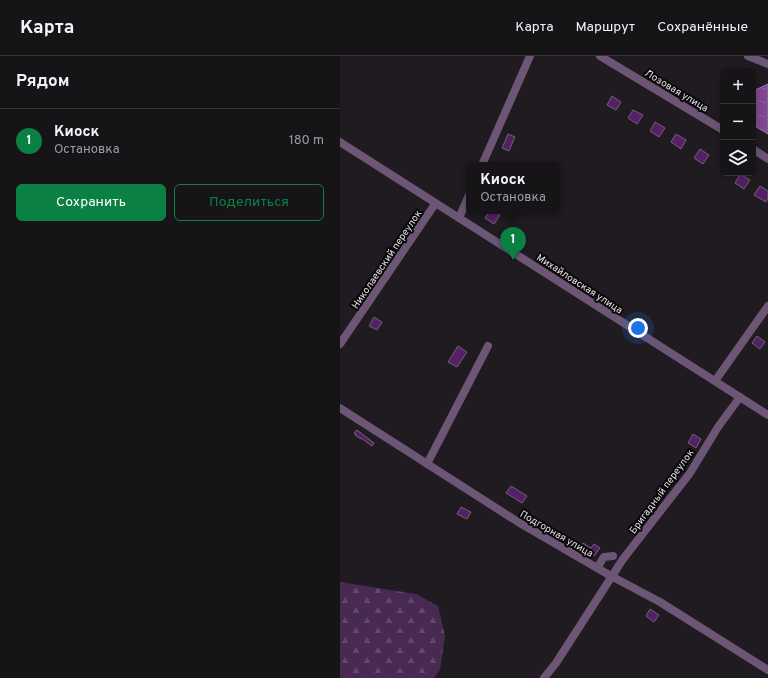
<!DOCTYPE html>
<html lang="ru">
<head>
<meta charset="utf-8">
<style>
  :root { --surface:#171418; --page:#242125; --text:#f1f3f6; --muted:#9e9ea2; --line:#363337; --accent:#0b8043 }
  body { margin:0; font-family:Overpass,sans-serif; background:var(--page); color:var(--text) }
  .controls { position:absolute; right:12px; top:12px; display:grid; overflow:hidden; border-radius:6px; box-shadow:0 2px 10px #0003 }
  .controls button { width:36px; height:36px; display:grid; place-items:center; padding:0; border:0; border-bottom:1px solid var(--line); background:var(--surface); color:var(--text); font:20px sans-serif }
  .you { position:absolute; left:298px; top:272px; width:14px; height:14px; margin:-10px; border:3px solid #fff; border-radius:50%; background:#1a73e8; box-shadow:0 0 0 6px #1a73e833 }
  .badge { display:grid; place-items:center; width:26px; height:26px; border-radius:50%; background:var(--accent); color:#fff; font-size:13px; font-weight:700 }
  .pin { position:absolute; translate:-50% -33px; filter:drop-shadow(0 1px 2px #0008) }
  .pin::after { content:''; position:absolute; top:21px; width:14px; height:12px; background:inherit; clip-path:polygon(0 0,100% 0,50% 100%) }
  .popup { position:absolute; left:126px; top:106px; width:94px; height:52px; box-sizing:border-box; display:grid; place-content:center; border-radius:6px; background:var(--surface); filter:drop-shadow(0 1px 3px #0005); font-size:13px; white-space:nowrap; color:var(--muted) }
  .popup b { font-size:15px; color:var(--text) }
  .popup::after { content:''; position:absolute; left:50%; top:100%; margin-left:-8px; border:8px solid transparent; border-top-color:var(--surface) }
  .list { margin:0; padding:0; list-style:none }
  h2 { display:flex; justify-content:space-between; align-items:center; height:52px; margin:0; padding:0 16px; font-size:17px }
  h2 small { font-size:13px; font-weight:400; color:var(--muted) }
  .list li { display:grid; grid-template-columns:26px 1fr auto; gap:12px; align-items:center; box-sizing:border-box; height:64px; padding:0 16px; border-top:1px solid var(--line) }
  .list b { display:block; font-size:15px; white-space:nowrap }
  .list p { margin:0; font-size:13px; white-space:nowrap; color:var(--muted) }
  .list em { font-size:13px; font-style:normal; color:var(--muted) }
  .actions { display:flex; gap:8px; padding:12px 16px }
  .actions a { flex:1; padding:9px 0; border:1px solid var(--accent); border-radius:6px; text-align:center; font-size:14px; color:var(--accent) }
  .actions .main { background:var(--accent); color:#fff }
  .icon { flex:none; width:22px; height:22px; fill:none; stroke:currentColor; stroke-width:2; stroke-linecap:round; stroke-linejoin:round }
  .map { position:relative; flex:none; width:428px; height:622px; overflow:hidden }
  header { display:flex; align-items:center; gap:24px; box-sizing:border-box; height:56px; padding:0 20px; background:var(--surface); border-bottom:1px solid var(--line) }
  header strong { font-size:19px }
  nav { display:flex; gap:22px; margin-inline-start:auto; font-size:14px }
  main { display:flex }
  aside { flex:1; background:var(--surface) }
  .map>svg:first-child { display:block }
</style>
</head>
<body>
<header>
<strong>Карта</strong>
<nav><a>Карта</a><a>Маршрут</a><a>Сохранённые</a></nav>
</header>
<main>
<aside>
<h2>Рядом<small></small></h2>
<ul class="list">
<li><span class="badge">1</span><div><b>Киоск</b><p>Остановка</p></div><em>180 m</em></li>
</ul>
<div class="actions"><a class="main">Сохранить</a><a>Поделиться</a></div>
</aside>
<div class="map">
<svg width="428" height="622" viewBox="0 0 428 622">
  <defs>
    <pattern id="forest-firs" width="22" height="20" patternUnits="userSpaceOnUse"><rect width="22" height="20" fill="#472952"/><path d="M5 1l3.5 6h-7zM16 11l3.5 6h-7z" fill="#61486b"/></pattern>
    <pattern id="water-ripples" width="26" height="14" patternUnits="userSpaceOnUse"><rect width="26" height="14" fill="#7f4892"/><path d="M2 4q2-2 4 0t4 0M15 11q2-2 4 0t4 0" fill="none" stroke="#9162a1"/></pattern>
  </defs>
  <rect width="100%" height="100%" fill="#1f1b20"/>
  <polygon fill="url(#forest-firs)" points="0,526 76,538 98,550 105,580 100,614 94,622 0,622"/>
  <polygon fill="url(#water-ripples)" stroke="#9d75aa" points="428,28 428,78 413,69 413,35"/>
  <g fill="#562068" stroke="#6b666c">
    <polygon points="272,40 281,46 276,54 267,49"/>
    <polygon points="293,54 303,59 297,68 288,62"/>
    <polygon points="315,66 325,72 319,81 310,75"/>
    <polygon points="168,78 175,81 169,95 162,92"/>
    <polygon points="336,78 346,84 341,93 331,86"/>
    <polygon points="360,93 369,99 363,108 354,102"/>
    <polygon points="400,118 410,124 404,133 395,127"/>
    <polygon points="420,130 428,135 428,142 426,146 414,139"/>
    <polygon points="150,155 154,155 160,159 154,168 145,162"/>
    <polygon points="34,261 42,266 37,274 29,270"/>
    <polygon points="417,280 425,286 420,293 412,287"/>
    <polygon points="118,290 127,296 117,311 108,306"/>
    <polygon points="17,374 34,387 32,390 21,382 21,383 15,379 16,378 14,377"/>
    <polygon points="353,378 361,383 356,392 348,387"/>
    <polygon points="171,430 187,440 182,447 166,437"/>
    <polygon points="121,451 131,456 127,463 117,458"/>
    <polygon points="243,487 251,492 254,488 260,492 254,500 240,491"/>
    <polygon points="310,553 319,559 314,566 306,560"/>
  </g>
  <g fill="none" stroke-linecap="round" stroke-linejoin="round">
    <g stroke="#6c5575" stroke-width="8">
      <polyline points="260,0 383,74"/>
      <polyline points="408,0 428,8"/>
      <polyline points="0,86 428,359"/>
      <polyline points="413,93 428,103"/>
      <polyline points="142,109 190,0"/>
      <polyline points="119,162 129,139"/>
      <polyline points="0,288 95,148"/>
      <polyline points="375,325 428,250"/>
      <polyline points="0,352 178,466 271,520 320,546 428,614"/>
      <polyline points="87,408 148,290"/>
      <polyline points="257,512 264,501 273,500"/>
      <polyline points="204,622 216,607 283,503 350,417 378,371 400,341"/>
    </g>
  </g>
  <g text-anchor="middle" stroke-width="4" stroke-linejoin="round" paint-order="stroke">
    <g font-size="10" fill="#e2dfe3" stroke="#080709">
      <text transform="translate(337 34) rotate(31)" y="4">Лозовая улица</text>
      <text transform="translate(46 203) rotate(-56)" y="4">Николаевский переулок</text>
      <text transform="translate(240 227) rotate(33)" y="4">Михайловская улица</text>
      <text transform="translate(321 435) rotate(-54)" y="4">Бригадный переулок</text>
      <text transform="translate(217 477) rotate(30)" y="4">Подгорная улица</text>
    </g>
  </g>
</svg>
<div class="controls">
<button>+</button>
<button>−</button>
<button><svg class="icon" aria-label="layers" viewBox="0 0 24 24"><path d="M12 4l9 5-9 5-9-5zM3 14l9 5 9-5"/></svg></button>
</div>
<div class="you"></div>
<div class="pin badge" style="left:173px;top:204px">1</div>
<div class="popup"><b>Киоск</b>Остановка</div>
</div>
</main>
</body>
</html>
